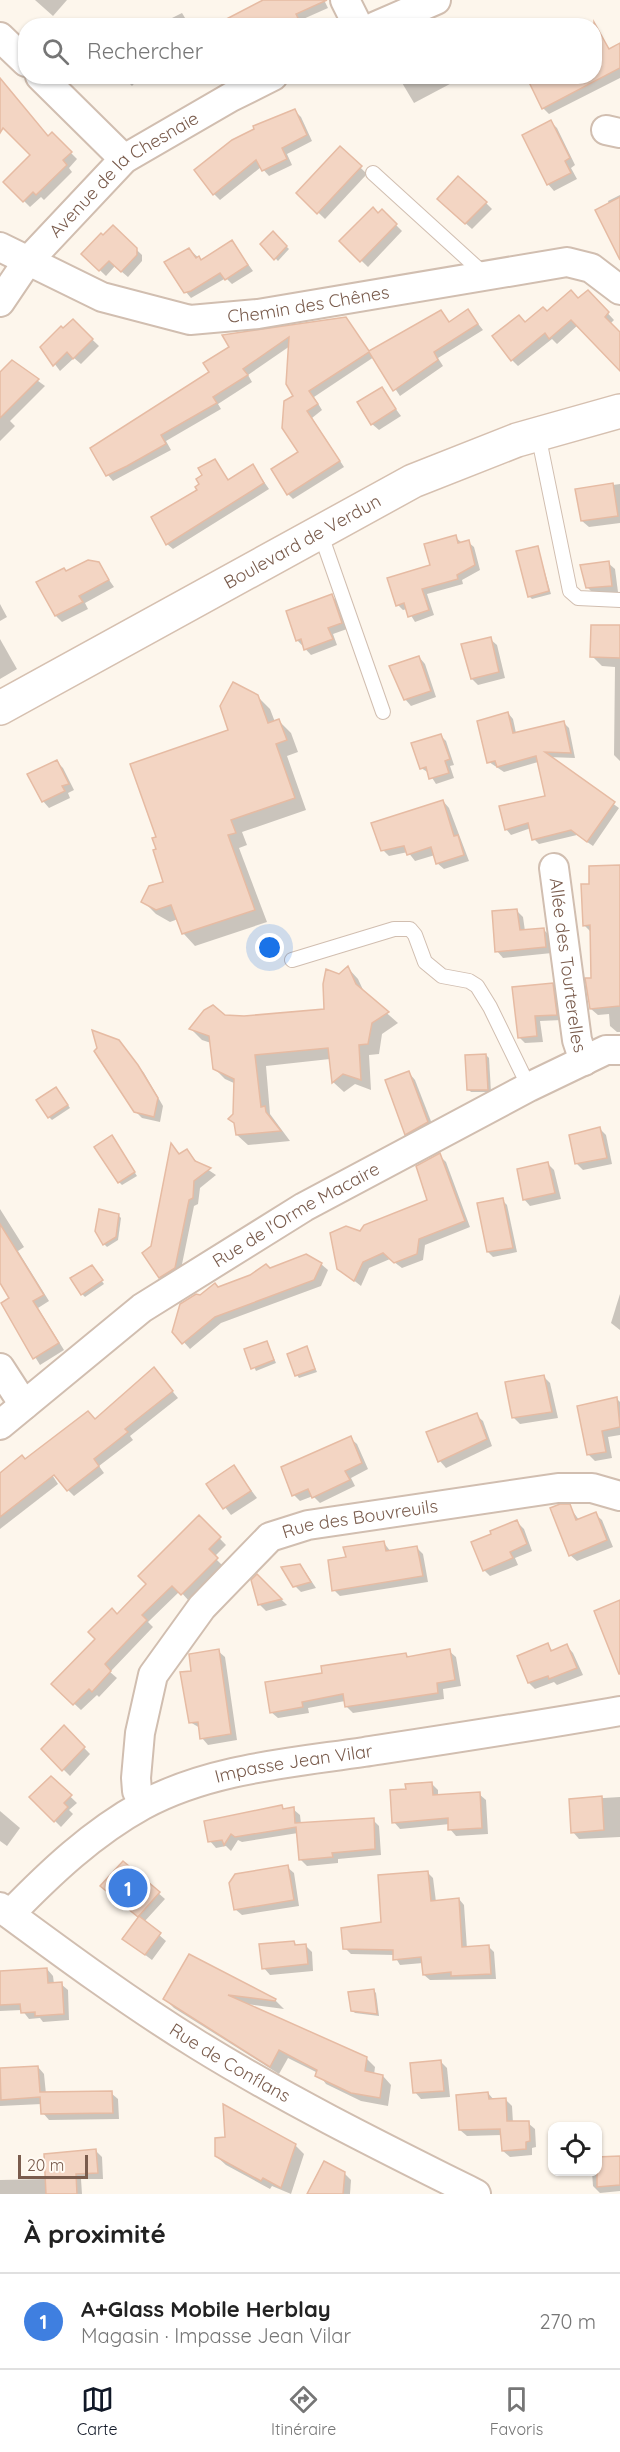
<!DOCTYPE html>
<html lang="fr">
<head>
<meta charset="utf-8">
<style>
  :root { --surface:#fff; --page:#f6f6f6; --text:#222; --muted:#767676; --line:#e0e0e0; --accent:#111827 }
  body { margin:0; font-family:Quicksand,sans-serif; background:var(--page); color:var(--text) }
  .controls { position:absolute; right:18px; bottom:18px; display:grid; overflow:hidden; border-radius:12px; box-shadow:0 2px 4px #0004 }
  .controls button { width:54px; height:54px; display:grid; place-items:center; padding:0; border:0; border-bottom:2px solid var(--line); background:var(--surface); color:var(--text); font:30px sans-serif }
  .scale { position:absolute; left:18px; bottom:15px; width:70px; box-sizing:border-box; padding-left:6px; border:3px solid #7a5c4d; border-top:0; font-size:16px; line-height:21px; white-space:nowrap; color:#7a5c4d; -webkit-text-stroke:4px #fffaf3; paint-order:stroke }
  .you { position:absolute; left:270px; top:948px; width:21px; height:21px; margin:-15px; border:4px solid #fff; border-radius:50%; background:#1a73e8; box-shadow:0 0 0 9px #1a73e833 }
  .badge { display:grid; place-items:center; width:39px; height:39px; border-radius:50%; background:var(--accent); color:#fff; font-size:20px; font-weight:700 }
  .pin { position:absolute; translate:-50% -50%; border:3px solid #fff; box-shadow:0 2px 6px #0006 }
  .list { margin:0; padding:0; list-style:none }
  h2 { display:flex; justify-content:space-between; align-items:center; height:78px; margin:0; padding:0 24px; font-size:26px }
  h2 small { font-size:20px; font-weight:400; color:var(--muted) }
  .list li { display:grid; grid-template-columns:39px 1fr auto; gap:18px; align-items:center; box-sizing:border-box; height:96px; padding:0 24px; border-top:2px solid var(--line) }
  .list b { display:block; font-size:22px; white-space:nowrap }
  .list p { margin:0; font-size:20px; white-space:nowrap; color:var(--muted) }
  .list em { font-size:20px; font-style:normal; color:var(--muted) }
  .icon { flex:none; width:33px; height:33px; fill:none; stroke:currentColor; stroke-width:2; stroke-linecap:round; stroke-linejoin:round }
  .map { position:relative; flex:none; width:620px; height:2194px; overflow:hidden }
  .search { position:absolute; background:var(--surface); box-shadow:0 2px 4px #0004; left:18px; right:18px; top:18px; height:66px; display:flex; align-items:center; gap:15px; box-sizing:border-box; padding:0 21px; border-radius:24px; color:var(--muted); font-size:22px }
  .sheet { height:174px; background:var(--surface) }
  nav { display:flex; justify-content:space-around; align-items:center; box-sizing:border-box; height:84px; border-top:2px solid var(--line); background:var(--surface); font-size:16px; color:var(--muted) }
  nav a { display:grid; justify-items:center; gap:3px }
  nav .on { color:var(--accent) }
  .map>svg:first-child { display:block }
</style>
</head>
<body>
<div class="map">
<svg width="620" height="2194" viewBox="0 0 620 2194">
  <rect width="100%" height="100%" fill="#fdf6ec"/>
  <g fill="#0003">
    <polygon points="35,0 67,0 53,16"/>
    <polygon points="268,0 324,0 328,8 301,20 303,24 300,26 216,26"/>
    <polygon points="182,13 190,26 171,26 168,20"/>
    <polygon points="604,42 611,50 620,46 620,78 549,114 543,108 594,76"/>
    <polygon points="122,76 141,76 132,86"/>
    <polygon points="398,76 465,76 414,103"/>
    <polygon points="465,76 481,76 471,82"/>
    <polygon points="0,84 49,138 52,134 77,159 69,168 72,172 44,200 41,197 30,207 5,182 32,155 0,122"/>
    <polygon points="295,111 301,117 312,141 287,154 292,165 269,176 261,167 220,200 214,194 232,141 280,115 282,118"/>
    <polygon points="550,121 557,128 575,165 571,168 577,179 554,191 548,184"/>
    <polygon points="340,148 367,174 325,219 298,193"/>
    <polygon points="620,195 620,239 608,201"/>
    <polygon points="486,203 492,209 472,229 446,206"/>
    <polygon points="382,211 402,231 368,267 341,241"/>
    <polygon points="113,227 142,255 142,261 128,277 115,266 106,276 83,254"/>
    <polygon points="273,233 289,249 278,261 262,244"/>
    <polygon points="232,242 253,271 232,284 226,278 191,298 186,292 189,249 202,261"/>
    <polygon points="588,292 614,320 610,324 620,334 620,369 578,325 557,344 552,339 518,366 512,360 526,324 579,300"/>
    <polygon points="468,311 483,330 438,358 443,366 400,396 374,357 314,397 322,410 312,418 344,467 293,499 288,494 300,453 290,346 248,375 252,382 218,404 221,409 166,441 171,450 113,481 108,475 211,372 205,363 346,319 370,353 441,312 450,323"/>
    <polygon points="73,321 99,346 81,364 74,358 60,371 42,347"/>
    <polygon points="12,362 45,386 10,421 15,426 0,441 0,374"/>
    <polygon points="381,389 401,416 379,430 372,424"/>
    <polygon points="215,461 229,481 253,466 269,489 173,549 167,544"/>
    <polygon points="620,484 620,523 589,527 582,521 577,490"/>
    <polygon points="455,537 461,542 468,542 474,547 480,570 462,580 463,584 427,594 434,615 415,622 407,609 403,610 398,605"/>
    <polygon points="538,548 551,594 532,599 529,596"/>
    <polygon points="608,563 615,569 618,592 594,594 587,587"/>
    <polygon points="98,564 114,587 85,603 88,609 62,622 56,616 67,572"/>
    <polygon points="332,596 338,602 347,629 333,634 337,645 311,655 297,640"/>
    <polygon points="0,604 7,617 0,621"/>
    <polygon points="620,627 620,761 614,755 615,667 602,666 592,656"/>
    <polygon points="0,639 17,669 0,679"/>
    <polygon points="490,639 497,645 505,678 478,685 472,679"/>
    <polygon points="419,657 425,664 436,697 411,706 405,699"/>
    <polygon points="258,697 270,709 275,722 279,721 291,733 298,752 287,756 306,810 242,832 247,845 239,848 267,922 195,946 183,933 178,919 170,922 156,914 143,901 165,883 158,838 230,731"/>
    <polygon points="508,713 513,719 516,733 563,722 569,728 575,758 548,757 619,808 593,846 577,835 539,844 534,839 531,828 511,835 506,829 547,797 538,762 504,772 489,762"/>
    <polygon points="440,735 446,741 454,765 450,766 454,778 436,784 429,773 421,768"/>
    <polygon points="57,762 63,768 74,790 68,793 70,798 49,808 43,801"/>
    <polygon points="443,801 449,808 469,861 444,869 437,863 435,855 415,861 408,852 389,856 383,850"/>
    <polygon points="620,867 620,1032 617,1032 610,1026 609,1014 598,1015 591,1009 591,932 584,925 591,885"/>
    <polygon points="517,911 523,917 525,931 544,930 550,936 552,953 503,958 497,951"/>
    <polygon points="348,968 358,979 365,994 398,1023 382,1034 379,1054 369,1055 371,1090 355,1084 344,1092 333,1082 330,1059 266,1066 270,1114 290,1141 248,1145 237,1135 236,1126 230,1119 235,1114 236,1084 225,1079 214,1068 211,1043 202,1040 191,1029 224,1016 244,1017 326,1010 339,976"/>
    <polygon points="552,985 558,991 562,1020 540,1021 543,1042 525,1043 519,1037"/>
    <polygon points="125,1049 144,1073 163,1106 160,1122 142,1118 135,1111"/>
    <polygon points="486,1055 489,1058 491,1092 471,1092 468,1089"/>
    <polygon points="409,1073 415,1080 434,1129 412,1140 406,1134"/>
    <polygon points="56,1088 70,1108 52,1120 49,1117"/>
    <polygon points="599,1128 606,1135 612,1164 583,1170 576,1163"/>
    <polygon points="114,1140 137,1176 122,1185 119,1182"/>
    <polygon points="172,1146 180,1155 187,1151 198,1163 216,1175 200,1188 198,1204 194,1206 180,1274 166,1283 160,1277 152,1247"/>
    <polygon points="439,1155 446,1162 470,1227 425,1245 423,1260 402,1268 390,1259 369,1268 361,1286 338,1268 360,1233 429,1200"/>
    <polygon points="548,1164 554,1170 561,1199 530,1206 524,1199"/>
    <polygon points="502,1200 507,1205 517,1252 493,1257 488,1252"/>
    <polygon points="0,1209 24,1247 18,1251 49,1301 38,1308 64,1350 40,1365 3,1304 11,1299 0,1280"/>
    <polygon points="118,1215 121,1218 118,1240 107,1247 104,1244"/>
    <polygon points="321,1264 328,1270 321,1286 221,1323 190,1349 174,1331 200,1297 219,1288 270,1269"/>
    <polygon points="94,1270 104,1284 85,1297 82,1294"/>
    <polygon points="620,1294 620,1330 611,1323"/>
    <polygon points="267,1343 276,1363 256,1371 246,1350"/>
    <polygon points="306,1348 317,1372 299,1378 297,1375"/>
    <polygon points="154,1369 178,1398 130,1436 133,1440 99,1466 104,1473 74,1496 68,1490 96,1421"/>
    <polygon points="544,1377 550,1383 558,1418 520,1424 513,1417"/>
    <polygon points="616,1398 620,1402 620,1435 608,1437 612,1458 595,1461 588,1454"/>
    <polygon points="476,1415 483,1421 492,1446 446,1468 440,1461 428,1433"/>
    <polygon points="350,1438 357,1444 368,1469 351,1478 355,1486 320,1503 313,1496 300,1501 294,1495"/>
    <polygon points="42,1459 58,1484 0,1529 0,1480 25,1461"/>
    <polygon points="234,1467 257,1498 231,1515 208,1485"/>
    <polygon points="569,1506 579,1520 595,1514 602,1520 613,1547 577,1561 570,1555"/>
    <polygon points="199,1517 226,1545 214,1557 223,1566 189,1601 180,1591 148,1622 153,1627 110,1672 117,1678 99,1697 97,1695 81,1710 53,1684 149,1584"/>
    <polygon points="517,1522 524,1529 532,1551 515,1558 518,1565 490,1576 484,1570"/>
    <polygon points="384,1543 391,1552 417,1548 423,1554 428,1582 340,1596 334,1590 348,1558"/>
    <polygon points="299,1566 306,1573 316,1588 301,1592 295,1586"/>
    <polygon points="257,1576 287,1605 266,1611 259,1604"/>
    <polygon points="547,1645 554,1652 567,1646 573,1653 583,1675 557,1685 554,1682 535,1689 529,1683"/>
    <polygon points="218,1651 225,1657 237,1740 208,1745 202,1738 200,1728 190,1722 192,1672"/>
    <polygon points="449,1651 456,1657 461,1686 443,1689 444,1699 353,1713 346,1706 345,1701 308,1708 309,1713 278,1718 271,1712 406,1654 409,1658"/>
    <polygon points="64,1727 90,1754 70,1776 43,1749"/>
    <polygon points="51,1778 77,1803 69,1810 73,1814 61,1827 31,1797"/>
    <polygon points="431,1783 438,1790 438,1796 479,1794 486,1800 488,1834 456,1836 450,1829 450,1824 400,1829 394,1822 407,1791"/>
    <polygon points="620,1797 620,1837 579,1839 573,1832 571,1800"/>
    <polygon points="282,1807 285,1810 293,1809 300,1815 301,1824 373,1820 379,1826 381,1855 338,1859 338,1863 307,1866 300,1859 298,1833 242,1842 238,1840 231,1851 226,1846 216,1848 210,1841"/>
    <polygon points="0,1811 20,1828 7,1846 0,1841"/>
    <polygon points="124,1863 165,1899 144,1922 166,1941 152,1960 124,1939 140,1918 108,1892"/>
    <polygon points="287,1867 294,1873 299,1906 242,1915 235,1909"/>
    <polygon points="427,1872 433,1878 436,1902 459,1899 464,1905 467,1949 489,1947 494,1952 496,1979 430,1980 424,1975 423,1963 400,1965 394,1955 351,1954 345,1948 383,1924"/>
    <polygon points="294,1942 297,1946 305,1945 312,1952 313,1971 270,1975 264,1968"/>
    <polygon points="190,1956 275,2000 284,2009 247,2004 367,2059 375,2067 374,2075 383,2076 391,2085 388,2106 361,2101 326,2084 318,2073 288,2058 279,2074 174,2008 165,1999"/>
    <polygon points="47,1969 53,1976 54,1984 61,1984 68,1990 69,2020 43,2022 40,2018 29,2019 22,2010 0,2011 0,1972"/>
    <polygon points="373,1990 376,1993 379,2016 355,2013 352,2010"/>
    <polygon points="440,2061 447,2068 450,2097 421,2099 415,2092"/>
    <polygon points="38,2067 44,2074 46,2094 111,2093 118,2099 119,2119 49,2120 43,2113 42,2104 0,2106 0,2070"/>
    <polygon points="488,2093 494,2100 505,2099 512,2106 513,2123 528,2123 535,2129 536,2147 532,2148 532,2155 510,2157 503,2151 502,2135 467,2136 460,2130"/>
    <polygon points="295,2145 304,2154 291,2194 272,2186 270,2189 226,2165 216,2156"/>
    <polygon points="95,2150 102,2157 103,2179 81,2179 82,2194 0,2194 0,2180 47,2179"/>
    <polygon points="620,2157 620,2191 600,2193 593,2186 592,2172 598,2172"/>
    <polygon points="344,2173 351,2180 350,2194 309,2194"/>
  </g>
  <g fill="#f3d5c3" stroke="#e6bba3" stroke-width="1.5">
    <polygon points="263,0 327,0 296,14 298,18 284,26 213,26"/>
    <polygon points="594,22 609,49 620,43 620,68 542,109 526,76 594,76"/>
    <polygon points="0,78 48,136 52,132 72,152 63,160 67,165 36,195 33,192 23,202 3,182 30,155 3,128 0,133"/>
    <polygon points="295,109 307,135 282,148 287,159 262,171 256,160 213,195 194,170 232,140 254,129 253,126"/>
    <polygon points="551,120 570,158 565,161 571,173 547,185 522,135"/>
    <polygon points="340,146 362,166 317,214 296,193"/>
    <polygon points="458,176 487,202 465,224 437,199"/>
    <polygon points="620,197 620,260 595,210"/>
    <polygon points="373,207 378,213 382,209 397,224 360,262 339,241"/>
    <polygon points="113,225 137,248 137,255 121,272 109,261 99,271 81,254 101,233 103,235"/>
    <polygon points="273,231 287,246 274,260 260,244"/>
    <polygon points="232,240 248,265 225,280 220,273 191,291 184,293 164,262 189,248 196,258 199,256 201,260"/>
    <polygon points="571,290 578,298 588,290 609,312 605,317 620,332 620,371 571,320 549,339 545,333 511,361 492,336 519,315 525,322 543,307 547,311"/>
    <polygon points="468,309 478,324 434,352 438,360 393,391 369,352 309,391 318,404 307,411 340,461 287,495 271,469 298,452 282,428 284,401 293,396 286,384 289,337 243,369 248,375 213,397 217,403 161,435 166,444 127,466 106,476 90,448 209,372 203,363 229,347 222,335 346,317 369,351 441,310 449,322"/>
    <polygon points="73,319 93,339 73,359 67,352 53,366 40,347 61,326 63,328"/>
    <polygon points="12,360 39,379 0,418 0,372"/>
    <polygon points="382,387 396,409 371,425 357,402"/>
    <polygon points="215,459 228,480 253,464 264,483 166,545 151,517 197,490 195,487 199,484 196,479 202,475 198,468"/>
    <polygon points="613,483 618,516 581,521 575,489"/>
    <polygon points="456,535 458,543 469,540 475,565 457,575 458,579 422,589 429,610 408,617 404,603 396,606 387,578 430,565 424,544"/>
    <polygon points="538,546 549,591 528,597 516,551"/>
    <polygon points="88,560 99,562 109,580 79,596 83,602 55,616 36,582 64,568 66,571"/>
    <polygon points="609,561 612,586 586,588 580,565"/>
    <polygon points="332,594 342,623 328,628 333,639 304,650 301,639 296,641 286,611"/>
    <polygon points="591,625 620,625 620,658 590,657"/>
    <polygon points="491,637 499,672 471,679 461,644"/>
    <polygon points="419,656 431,691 404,700 389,666"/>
    <polygon points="233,682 258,695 268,723 279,719 287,740 276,744 295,798 231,820 236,833 228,835 255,910 182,934 171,905 156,910 141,902 149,886 163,882 153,850 156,849 152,838 156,837 130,764 228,730 220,706"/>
    <polygon points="508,712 513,733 564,721 571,753 545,752 615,802 587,842 571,830 532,840 528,823 505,830 499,806 545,796 536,756 497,767 495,761 487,763 477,721"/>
    <polygon points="441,734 450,759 445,761 449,773 429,779 426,767 420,769 411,743"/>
    <polygon points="57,760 69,784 62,786 65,791 42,802 27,774"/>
    <polygon points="443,800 454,836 458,835 464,855 436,864 431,847 407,855 404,846 381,851 371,823"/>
    <polygon points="620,865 620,1006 590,1009 585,978 591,978 590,925 583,926 581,884 589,884 589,866"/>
    <polygon points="517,909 520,930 544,928 546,947 495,952 492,911"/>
    <polygon points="348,966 356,984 389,1012 372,1023 368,1044 359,1045 361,1080 343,1074 332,1083 328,1048 255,1055 261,1107 265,1106 266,1112 281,1131 236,1135 234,1123 228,1119 233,1114 234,1079 213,1069 209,1036 189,1029 204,1010 213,1005 225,1015 244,1016 324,1009 323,984 326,969 339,974"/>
    <polygon points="553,983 557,1015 535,1016 537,1036 518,1038 512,987"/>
    <polygon points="92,1030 119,1040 138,1065 158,1098 154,1117 134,1112 94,1051 97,1048"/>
    <polygon points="486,1054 488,1090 467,1090 465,1055"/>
    <polygon points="409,1071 428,1122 405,1135 385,1080"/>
    <polygon points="56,1087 68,1105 48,1118 36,1100"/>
    <polygon points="600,1127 607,1158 575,1164 569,1135"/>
    <polygon points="112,1135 135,1172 118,1183 94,1147"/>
    <polygon points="171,1143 179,1154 187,1149 195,1161 211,1168 194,1181 193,1198 189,1200 175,1268 159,1278 142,1253 151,1246"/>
    <polygon points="440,1153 465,1221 419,1239 417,1254 394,1263 383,1253 363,1262 354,1281 337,1269 330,1233 346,1226 360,1231 364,1225 427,1200 416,1166"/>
    <polygon points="548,1162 555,1193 523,1200 517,1169"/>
    <polygon points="503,1198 513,1248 487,1252 477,1203"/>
    <polygon points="99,1209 119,1214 116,1237 103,1245 95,1231"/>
    <polygon points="0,1224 44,1295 33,1301 59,1343 33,1359 1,1303 9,1298 0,1283"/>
    <polygon points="306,1254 322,1263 314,1280 215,1317 182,1344 172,1332 180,1304 196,1294 200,1295 215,1283 218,1287 250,1275 266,1264 270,1268"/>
    <polygon points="92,1265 103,1280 81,1295 70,1278"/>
    <polygon points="267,1341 274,1360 251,1369 244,1349"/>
    <polygon points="307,1346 315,1369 295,1376 287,1354"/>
    <polygon points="154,1367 173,1391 125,1429 128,1432 94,1459 99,1466 67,1491 54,1475 0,1517 0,1473 22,1455 25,1459 88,1411 95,1419"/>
    <polygon points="544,1375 552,1412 512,1418 505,1382"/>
    <polygon points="617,1397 620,1427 602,1431 606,1452 587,1455 577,1406"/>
    <polygon points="477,1413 487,1439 438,1462 426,1432"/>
    <polygon points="351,1436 362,1463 345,1471 350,1480 312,1498 308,1489 292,1496 281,1467"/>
    <polygon points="234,1465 251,1491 223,1509 206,1484"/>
    <polygon points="560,1504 570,1504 576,1520 596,1512 607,1540 569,1556 550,1508"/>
    <polygon points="199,1515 221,1537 209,1549 218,1558 181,1595 172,1586 142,1615 147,1620 105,1664 111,1671 92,1692 89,1689 73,1705 51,1684 95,1639 88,1632 112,1608 117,1614 146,1584 138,1576"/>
    <polygon points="517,1520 527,1544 510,1552 513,1558 483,1571 471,1542 491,1534 490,1531"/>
    <polygon points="384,1541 386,1551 417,1546 423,1576 332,1591 328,1560 346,1557 343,1547"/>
    <polygon points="300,1564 311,1582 293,1587 281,1567"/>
    <polygon points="257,1574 282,1599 258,1605 251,1580"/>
    <polygon points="620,1600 620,1674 619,1674 594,1611"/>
    <polygon points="548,1643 551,1651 567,1644 577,1668 549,1679 548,1676 528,1683 517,1656"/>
    <polygon points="219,1649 231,1734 200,1739 198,1722 189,1723 180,1672 191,1671 189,1654"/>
    <polygon points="450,1649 455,1680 437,1683 438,1693 345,1707 343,1694 302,1702 303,1707 270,1713 265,1682 322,1673 321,1666 406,1653 407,1657"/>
    <polygon points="64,1725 85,1747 62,1771 41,1749"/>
    <polygon points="51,1776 72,1795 64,1803 68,1807 54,1822 29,1797"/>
    <polygon points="432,1782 433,1795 480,1792 482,1828 448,1830 448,1818 392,1823 390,1790 406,1789 405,1784"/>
    <polygon points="602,1796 604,1830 571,1833 569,1799"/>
    <polygon points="282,1805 283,1809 294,1807 295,1823 374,1818 375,1849 332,1853 333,1857 299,1860 296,1827 235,1837 231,1834 224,1845 222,1840 208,1842 204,1821"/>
    <polygon points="123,1861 160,1892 138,1917 100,1886"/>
    <polygon points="288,1865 294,1900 234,1910 229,1883 235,1874"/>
    <polygon points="428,1871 431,1901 459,1898 462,1947 489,1945 491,1974 451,1976 451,1972 423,1975 421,1957 393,1960 393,1950 343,1949 341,1928 381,1922 378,1875"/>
    <polygon points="139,1916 161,1933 145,1955 122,1939"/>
    <polygon points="294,1941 295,1945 306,1944 308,1964 262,1969 259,1944"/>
    <polygon points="189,1954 276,1999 275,2001 228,1995 367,2057 365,2071 383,2075 380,2098 351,2093 315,2076 317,2070 279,2050 270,2067 163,1999"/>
    <polygon points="47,1968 48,1983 62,1982 64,2014 35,2016 35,2012 21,2013 20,2004 0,2005 0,1971"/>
    <polygon points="374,1989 377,2014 351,2011 348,1992"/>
    <polygon points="441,2060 444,2091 413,2093 410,2063"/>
    <polygon points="38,2066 40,2092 112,2091 113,2113 41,2114 40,2097 1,2100 0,2068"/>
    <polygon points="488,2092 489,2099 506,2098 507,2121 529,2121 530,2141 526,2142 526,2149 502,2151 500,2129 459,2130 456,2095"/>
    <polygon points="223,2104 296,2144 281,2188 263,2178 261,2181 215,2156 215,2138 225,2137"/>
    <polygon points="96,2149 98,2173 76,2174 77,2194 46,2194 44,2154"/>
    <polygon points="620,2156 620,2185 597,2187 597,2157"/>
    <polygon points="324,2161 345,2172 343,2194 307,2194"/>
  </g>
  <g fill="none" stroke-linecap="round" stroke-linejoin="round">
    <g stroke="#d1beb0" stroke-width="16">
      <g id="service">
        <polyline points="373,173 484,274"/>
        <polyline points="538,434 570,591 578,598 620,600"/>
        <polyline points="320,532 383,712"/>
        <polyline points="292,960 394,929 410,929 415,935 425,962 442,976 469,981 477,986 490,1007 529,1087"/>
      </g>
    </g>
    <g stroke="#d1beb0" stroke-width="32">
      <g id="minor">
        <polyline points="345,0 358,26"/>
        <polyline points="376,26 436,0"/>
        <polyline points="0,37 26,62"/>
        <polyline points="40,76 124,159"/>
        <polyline points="606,130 620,133"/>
        <path id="s1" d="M0,247l102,50 88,23 68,-6 309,-52 24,6 29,22"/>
        <path id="s2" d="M0,302l27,-40 97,-103 107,-62 42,-21"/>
        <path id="s3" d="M554,868l23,172 7,21"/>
        <polyline points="0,1368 24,1405"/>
        <path id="s4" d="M0,1425l142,-117 162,-101 225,-120 77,-37h14"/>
        <path id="s5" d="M144,1804l-7,-13 -1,-13 4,-45 13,-58 49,-68 68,-70 38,-12 250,-37h34l28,8"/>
        <path id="s6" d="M0,1907c65,48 130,96 198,138 89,55 184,102 278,149"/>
        <path id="s7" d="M10,1914c40,-41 82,-81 133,-109 66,-36 147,-42 221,-53 85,-13 171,-26 256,-41"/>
      </g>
    </g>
    <g stroke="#d6c0b0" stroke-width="36">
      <g id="secondary">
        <path id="s8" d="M0,708l413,-227 104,-41 103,-29"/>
      </g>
    </g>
    <use href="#service" stroke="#fff" stroke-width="14"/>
    <use href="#minor" stroke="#fff" stroke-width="28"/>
    <use href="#secondary" stroke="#fff" stroke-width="33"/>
  </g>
  <g text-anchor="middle" stroke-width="6" stroke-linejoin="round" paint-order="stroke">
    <g font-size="18" fill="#7a5c4d" stroke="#fffaf3">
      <text dy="6" stroke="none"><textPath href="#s2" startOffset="180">Avenue de la Chesnaie</textPath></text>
      <text dy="6" stroke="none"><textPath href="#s1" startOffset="324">Chemin des Chênes</textPath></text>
      <text dy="6" stroke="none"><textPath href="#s8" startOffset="345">Boulevard de Verdun</textPath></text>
      <text dy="6" stroke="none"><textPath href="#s3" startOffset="98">Allée des Tourterelles</textPath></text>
      <text dy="6" stroke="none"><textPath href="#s4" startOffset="364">Rue de l'Orme Macaire</textPath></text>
      <text dy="6" stroke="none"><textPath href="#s5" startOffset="406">Rue des Bouvreuils</textPath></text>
      <text dy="6" stroke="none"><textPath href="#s7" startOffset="330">Impasse Jean Vilar</textPath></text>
      <text dy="6" stroke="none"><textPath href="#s6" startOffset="278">Rue de Conflans</textPath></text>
    </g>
  </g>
</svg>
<div class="controls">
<button><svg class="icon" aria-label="locate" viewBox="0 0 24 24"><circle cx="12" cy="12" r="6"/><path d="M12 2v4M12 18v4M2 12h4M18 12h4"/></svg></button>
</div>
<div class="scale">20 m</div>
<div class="you"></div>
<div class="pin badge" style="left:128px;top:1888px;background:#3f7fe0">1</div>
<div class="search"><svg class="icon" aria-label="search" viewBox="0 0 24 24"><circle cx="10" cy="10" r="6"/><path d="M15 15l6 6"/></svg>Rechercher</div>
</div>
<section class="sheet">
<h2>À proximité<small></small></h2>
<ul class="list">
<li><span class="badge" style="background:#3f7fe0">1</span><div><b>A+Glass Mobile Herblay</b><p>Magasin · Impasse Jean Vilar</p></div><em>270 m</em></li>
</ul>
</section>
<nav>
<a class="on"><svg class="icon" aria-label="map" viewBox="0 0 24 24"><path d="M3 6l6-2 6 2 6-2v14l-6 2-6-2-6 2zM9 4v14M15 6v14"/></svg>Carte</a>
<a><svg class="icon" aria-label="directions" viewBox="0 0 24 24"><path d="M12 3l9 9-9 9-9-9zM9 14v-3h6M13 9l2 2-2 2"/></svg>Itinéraire</a>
<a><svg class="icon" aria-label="saved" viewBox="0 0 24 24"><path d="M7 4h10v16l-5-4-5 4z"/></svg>Favoris</a>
</nav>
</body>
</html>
